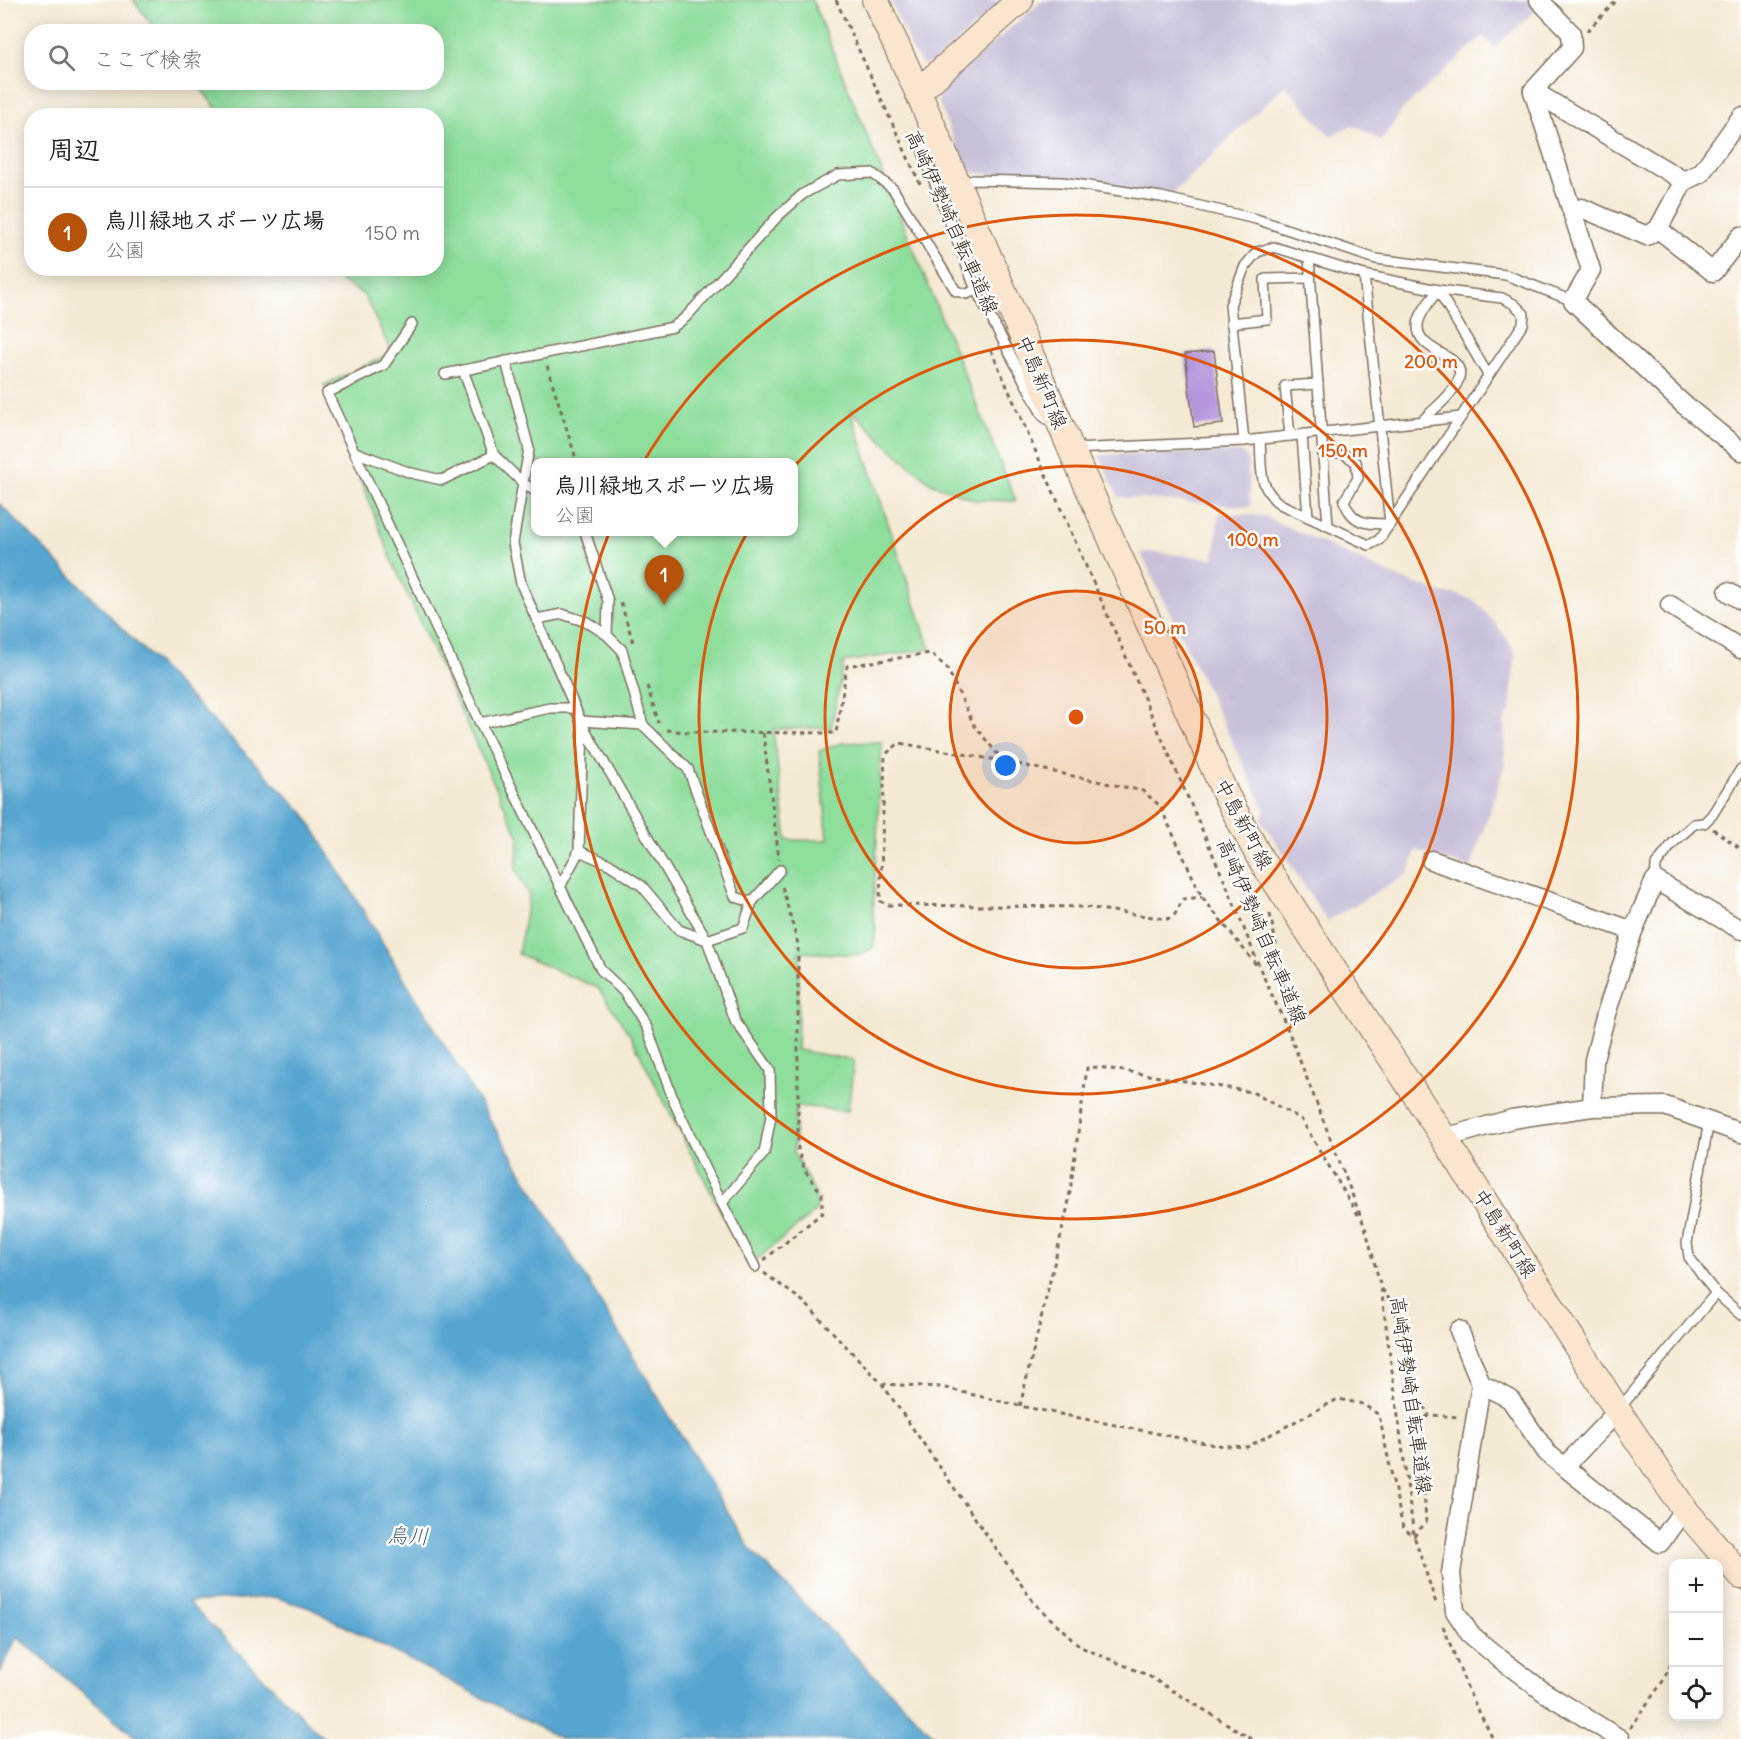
<!DOCTYPE html>
<html lang="ja">
<head>
<meta charset="utf-8">
<style>
  :root { --surface:#fff; --page:#f6f6f6; --text:#222; --muted:#767676; --line:#e0e0e0; --accent:#b45309 }
  body { margin:0; font-family:Delius,"Klee One",sans-serif; background:var(--page); color:var(--text) }
  .controls { position:absolute; right:18px; bottom:18px; display:grid; overflow:hidden; border-radius:12px; box-shadow:0 3px 15px #0003 }
  .controls button { width:54px; height:54px; display:grid; place-items:center; padding:0; border:0; border-bottom:2px solid var(--line); background:var(--surface); color:var(--text); font:30px sans-serif }
  .you { position:absolute; left:1006px; top:766px; width:21px; height:21px; margin:-15px; border:4px solid #fff; border-radius:50%; background:#1a73e8; box-shadow:0 0 0 9px #1a73e833 }
  .badge { display:grid; place-items:center; width:39px; height:39px; border-radius:50%; background:var(--accent); color:#fff; font-size:20px; font-weight:700 }
  .pin { position:absolute; translate:-50% -50px; filter:drop-shadow(0 2px 3px #0008) }
  .pin::after { content:''; position:absolute; top:32px; width:21px; height:18px; background:inherit; clip-path:polygon(0 0,100% 0,50% 100%) }
  .popup { position:absolute; left:531px; top:458px; width:267px; height:78px; box-sizing:border-box; display:grid; place-content:center; border-radius:12px; background:var(--surface); filter:drop-shadow(0 2px 4px #0005); font-size:20px; white-space:nowrap; color:var(--muted) }
  .popup b { font-size:22px; color:var(--text) }
  .popup::after { content:''; position:absolute; left:50%; top:100%; margin-left:-12px; border:12px solid transparent; border-top-color:var(--surface) }
  .list { margin:0; padding:0; list-style:none }
  h2 { display:flex; justify-content:space-between; align-items:center; height:78px; margin:0; padding:0 24px; font-size:26px }
  h2 small { font-size:20px; font-weight:400; color:var(--muted) }
  .list li { display:grid; grid-template-columns:39px 1fr auto; gap:18px; align-items:center; box-sizing:border-box; height:90px; padding:0 24px; border-top:2px solid var(--line) }
  .list b { display:block; font-size:22px; white-space:nowrap }
  .list p { margin:0; font-size:20px; white-space:nowrap; color:var(--muted) }
  .list em { font-size:20px; font-style:normal; color:var(--muted) }
  .icon { flex:none; width:33px; height:33px; fill:none; stroke:currentColor; stroke-width:2; stroke-linecap:round; stroke-linejoin:round }
  .map { position:relative; flex:none; width:1741px; height:1739px; overflow:hidden }
  .search { position:absolute; background:var(--surface); box-shadow:0 3px 15px #0003; left:24px; top:24px; width:420px; height:66px; display:flex; align-items:center; gap:15px; box-sizing:border-box; padding:0 21px; border-radius:24px; color:var(--muted); font-size:22px }
  .panel { position:absolute; background:var(--surface); box-shadow:0 3px 15px #0003; left:24px; top:108px; width:420px; height:168px; border-radius:24px }
  .map>svg:first-child { display:block }
</style>
</head>
<body>
<div class="map">
<svg width="1741" height="1739" viewBox="0 0 1741 1739">
  <rect width="100%" height="100%" fill="#fff"/>
  <filter id="ink" filterUnits="userSpaceOnUse"><feTurbulence type="fractalNoise" baseFrequency=".0167" numOctaves="2"/><feDisplacementMap in="SourceGraphic" scale="12" xChannelSelector="R" yChannelSelector="G"/><feConvolveMatrix kernelMatrix="1 2 1 2 8 2 1 2 1" color-interpolation-filters="sRGB"/></filter>
  <filter id="wash" filterUnits="userSpaceOnUse"><feTurbulence type="fractalNoise" baseFrequency=".008" numOctaves="4" result="noise"/><feDisplacementMap in="SourceGraphic" scale="24" xChannelSelector="R" yChannelSelector="G"/><feGaussianBlur stdDeviation="1.35" result="paint"/><feColorMatrix in="noise" values="0 0 0 0 0 0 0 0 0 0 0 0 0 0 0 0 0 1.4 0 .05"/><feComposite in="paint" operator="in"/></filter>
  <g filter="url(#wash)">
    <rect width="100%" height="100%" fill="#f4e9d3"/>
    <g fill="#c8bfd8">
      <polygon points="890,0 1004,0 930,65 922,64 912,50"/>
      <polygon points="1043,0 1533,0 1539,8 1494,48 1483,36 1403,109 1381,141 1360,128 1350,126 1330,136 1285,85 1172,194 1033,176 973,173 965,168 938,101 944,86"/>
      <polygon points="1241,452 1247,458 1251,507 1118,497 1099,455"/>
      <polygon points="1219,513 1264,516 1401,579 1446,594 1455,594 1475,601 1504,634 1515,654 1510,710 1504,722 1505,764 1471,868 1416,850 1408,874 1327,921 1261,819 1265,810 1141,553 1153,552 1214,559"/>
    </g>
    <path fill="#8ddd9b" stroke="#64845c" stroke-width="1.5" fill-rule="evenodd" d="M133,0h679l204,501 -42,-1 -43,-17 -40,-34 -41,-40 80,240 -86,13 -13,66 -58,1 14,111h41l-9,-89 22,-8 41,-1 -9,172 3,15 -3,19 -12,7 -61,-3 -3,98 57,10 -6,51 -52,-5 -2,47 21,41 2,16 -68,56 -119,-231 -32,-47 -80,-34 11,-58 -13,-26 3,-32 -127,-277 -68,-176 68,-32 -28,-58 -43,-26 115,-1v-152l-214,-1 -26,-32 240,-1v-50l-279,-1zM535,462h258v70h-258z"/>
    <polygon fill="#57a5d0" stroke="#496877" stroke-width="1.5" points="0,504 304,813 750,1549 937,1739 561,1739 310,1608 274,1597 188,1602 324,1739 138,1739 17,1637 0,1673"/>
    <g id="blocks">
      <polygon fill="#b295dc" points="1214,351 1223,424 1194,427 1185,354"/>
    </g>
  </g>
  <g filter="url(#ink)">
    <use href="#blocks" fill-opacity="0" stroke="#7c6d5d" stroke-width="1.5"/>
    <g fill="none" stroke-linecap="round" stroke-linejoin="round">
      <g stroke="#7c6d5d" stroke-width="12">
        <g id="lane">
          <polyline points="934,138 923,152 976,290"/>
          <polyline points="960,183 974,180 1062,182 1161,197 1256,219 1376,259 1506,275 1573,301"/>
          <polyline points="1309,258 1328,526"/>
          <polyline points="1231,323 1267,319 1265,279 1310,278"/>
          <polyline points="412,324 384,365 327,393 480,723 601,970 625,993 647,1028 675,1104 722,1203 755,1267"/>
          <polyline points="506,361 529,449 523,483 535,491"/>
          <polyline points="463,370 494,455 523,483 513,543 521,584 583,726 707,940 735,1020 770,1070 771,1116 764,1153 722,1203"/>
          <polyline points="445,374 673,327 686,317 777,217 803,194 838,175 872,173 893,189 956,291 967,294 976,290 1043,416 1049,421"/>
          <path d="M1421,422c9,-10 22,-19 30,-30 32,-39 -34,-34 -33,-66 0,-12 14,-27 20,-36l50,85"/>
          <polyline points="1302,435 1308,517"/>
          <polyline points="1290,436 1285,386 1318,384"/>
          <path d="M1244,441l-14,-136 15,-39 12,-14 17,-5 90,28 74,15 64,8 12,6 10,10 -1,10 -144,216 -10,5 -89,-41c-23,-17 -18,-38 -20,-64"/>
          <polyline points="1073,449 1244,441 1461,417"/>
          <polyline points="355,452 411,473 442,480 494,455"/>
          <path d="M1323,453h20l13,9 2,16 -14,23c9,24 23,23 46,23l-26,-249"/>
          <polyline points="585,532 608,601 607,635"/>
          <polyline points="537,619 562,614 587,622 607,635 622,650 643,725"/>
          <polyline points="581,721 643,725 688,769 735,897 752,902"/>
          <polyline points="480,723 550,708 575,708"/>
          <polyline points="579,851 609,864 642,886 679,930 707,940 743,928 752,902 780,870"/>
          <polyline points="1655,880 1656,865 1673,843 1694,824 1704,823 1712,815 1741,769"/>
          <polyline points="560,887 579,851 583,726"/>
          <polyline points="1709,1121 1687,1243 1689,1257 1703,1277 1716,1293 1741,1315"/>
          <polyline points="1619,1409 1716,1293"/>
        </g>
      </g>
      <g stroke="#7c6d5d" stroke-width="21">
        <g id="street">
          <polyline points="1539,0 1571,33 1572,48 1533,91 1591,270 1573,301 1682,403 1741,451"/>
          <polyline points="1533,91 1684,181"/>
          <polyline points="1741,117 1701,173 1684,181 1658,229 1713,272 1741,236"/>
          <polyline points="1573,215 1582,208 1647,236 1658,229"/>
          <polyline points="1728,592 1741,600"/>
          <polyline points="1670,605 1741,649"/>
          <polyline points="1431,860 1633,931"/>
          <polyline points="1592,1107 1594,1060 1606,1014 1633,931 1655,880 1741,930"/>
          <polyline points="1444,1138 1512,1119 1592,1107 1665,1106 1741,1133"/>
          <polyline points="1459,1330 1481,1384 1451,1573 1455,1611 1470,1634 1499,1658 1544,1692 1620,1739"/>
          <polyline points="1481,1384 1510,1399 1547,1453 1660,1543 1684,1509"/>
          <polyline points="1564,1467 1618,1411"/>
        </g>
      </g>
      <g stroke="#7c6d5d" stroke-width="28">
        <g id="secondary">
          <polyline points="875,0 918,92 1071,449 1226,795 1260,858 1444,1138 1618,1411 1684,1509 1741,1576"/>
          <polyline points="918,92 1020,0"/>
        </g>
      </g>
      <g stroke="#7c6d5d" stroke-width="3" stroke-dasharray="4.5 4.5" stroke-linecap="butt">
        <polyline points="836,0 920,184"/>
        <polyline points="1587,31 1617,0"/>
        <polyline points="991,350 1229,891 1261,971 1288,1030 1366,1230 1381,1288 1414,1536 1436,1603"/>
        <polyline points="547,366 577,462"/>
        <polyline points="621,603 633,642"/>
        <polyline points="647,686 659,723"/>
        <polyline points="667,730 684,732 836,733 847,666 930,653 947,668 974,725 1003,761 1143,791 1160,806 1202,897 1258,967"/>
        <polyline points="763,733 779,859"/>
        <polyline points="1003,761 899,743 885,755 880,901 888,905 1085,907 1167,919 1174,916 1183,899 1202,897"/>
        <polyline points="1713,829 1741,849"/>
        <polyline points="1270,914 1291,1019 1289,1028"/>
        <polyline points="764,1260 822,1213 822,1194 805,1171 798,1150 798,944 782,886"/>
        <polyline points="764,1273 804,1302 882,1384 1034,1603 1081,1647 1147,1675 1252,1739"/>
        <polyline points="1382,1289 1395,1308 1411,1385 1429,1415"/>
        <polyline points="882,1384 941,1387 1020,1406 1215,1445 1247,1447 1338,1399 1363,1404 1379,1415 1403,1528 1414,1536 1426,1522 1420,1422 1429,1415 1459,1417"/>
        <polyline points="1020,1406 1068,1206 1087,1068 1099,1067 1252,1092 1301,1119 1358,1215"/>
        <polyline points="1443,1626 1469,1692 1493,1739"/>
        <polyline points="1630,1728 1663,1681 1674,1657"/>
      </g>
      <use href="#lane" stroke="#fff" stroke-width="9"/>
      <use href="#street" stroke="#fff" stroke-width="18"/>
      <use href="#secondary" stroke="#fbe5cf" stroke-width="26"/>
    </g>
  </g>
  <circle cx="1076" cy="717" r="126" fill="#df570d" fill-opacity=".12"/>
  <g fill="none" stroke="#df570d" stroke-width="3">
    <circle cx="1076" cy="717" r="126"/>
    <circle cx="1076" cy="717" r="251"/>
    <circle cx="1076" cy="717" r="377"/>
    <circle cx="1076" cy="717" r="502"/>
  </g>
  <g text-anchor="middle" stroke-width="5" stroke-linejoin="round" paint-order="stroke">
    <g font-size="20" fill="#3b2a1e" stroke="#fff">
      <text transform="translate(952 222) rotate(66)" y="7">高崎伊勢崎自転車道線</text>
      <text transform="translate(1042 382) rotate(67)" y="7">中島新町線</text>
      <text transform="translate(1244 824) rotate(62)" y="7">中島新町線</text>
      <text transform="translate(1262 931) rotate(67)" y="7">高崎伊勢崎自転車道線</text>
      <text transform="translate(1505 1233) rotate(58)" y="7">中島新町線</text>
      <text transform="translate(1411 1395) rotate(82)" y="7">高崎伊勢崎自転車道線</text>
    </g>
    <g font-size="21" font-style="italic" fill="#48616e" stroke="#fff">
      <text transform="translate(408 1536) rotate(2)" y="7">烏川</text>
    </g>
  </g>
  <circle cx="1076" cy="717" r="9" fill="#df570d" stroke="#fff" stroke-width="3"/>
  <g font-size="18" text-anchor="middle" font-weight="bold" fill="#df570d" stroke="#fff" stroke-width="5" stroke-linejoin="round" paint-order="stroke">
    <text x="1431" y="368">200 m</text>
    <text x="1343" y="457">150 m</text>
    <text x="1253" y="546">100 m</text>
    <text x="1165" y="634">50 m</text>
  </g>
</svg>
<div class="controls">
<button>+</button>
<button>−</button>
<button><svg class="icon" aria-label="locate" viewBox="0 0 24 24"><circle cx="12" cy="12" r="6"/><path d="M12 2v4M12 18v4M2 12h4M18 12h4"/></svg></button>
</div>
<div class="you"></div>
<div class="pin badge" style="left:664px;top:605px">1</div>
<div class="popup"><b>烏川緑地スポーツ広場</b>公園</div>
<div class="search"><svg class="icon" aria-label="search" viewBox="0 0 24 24"><circle cx="10" cy="10" r="6"/><path d="M15 15l6 6"/></svg>ここで検索</div>
<section class="panel">
<h2>周辺<small></small></h2>
<ul class="list">
<li><span class="badge">1</span><div><b>烏川緑地スポーツ広場</b><p>公園</p></div><em>150 m</em></li>
</ul>
</section>
</div>
</body>
</html>
